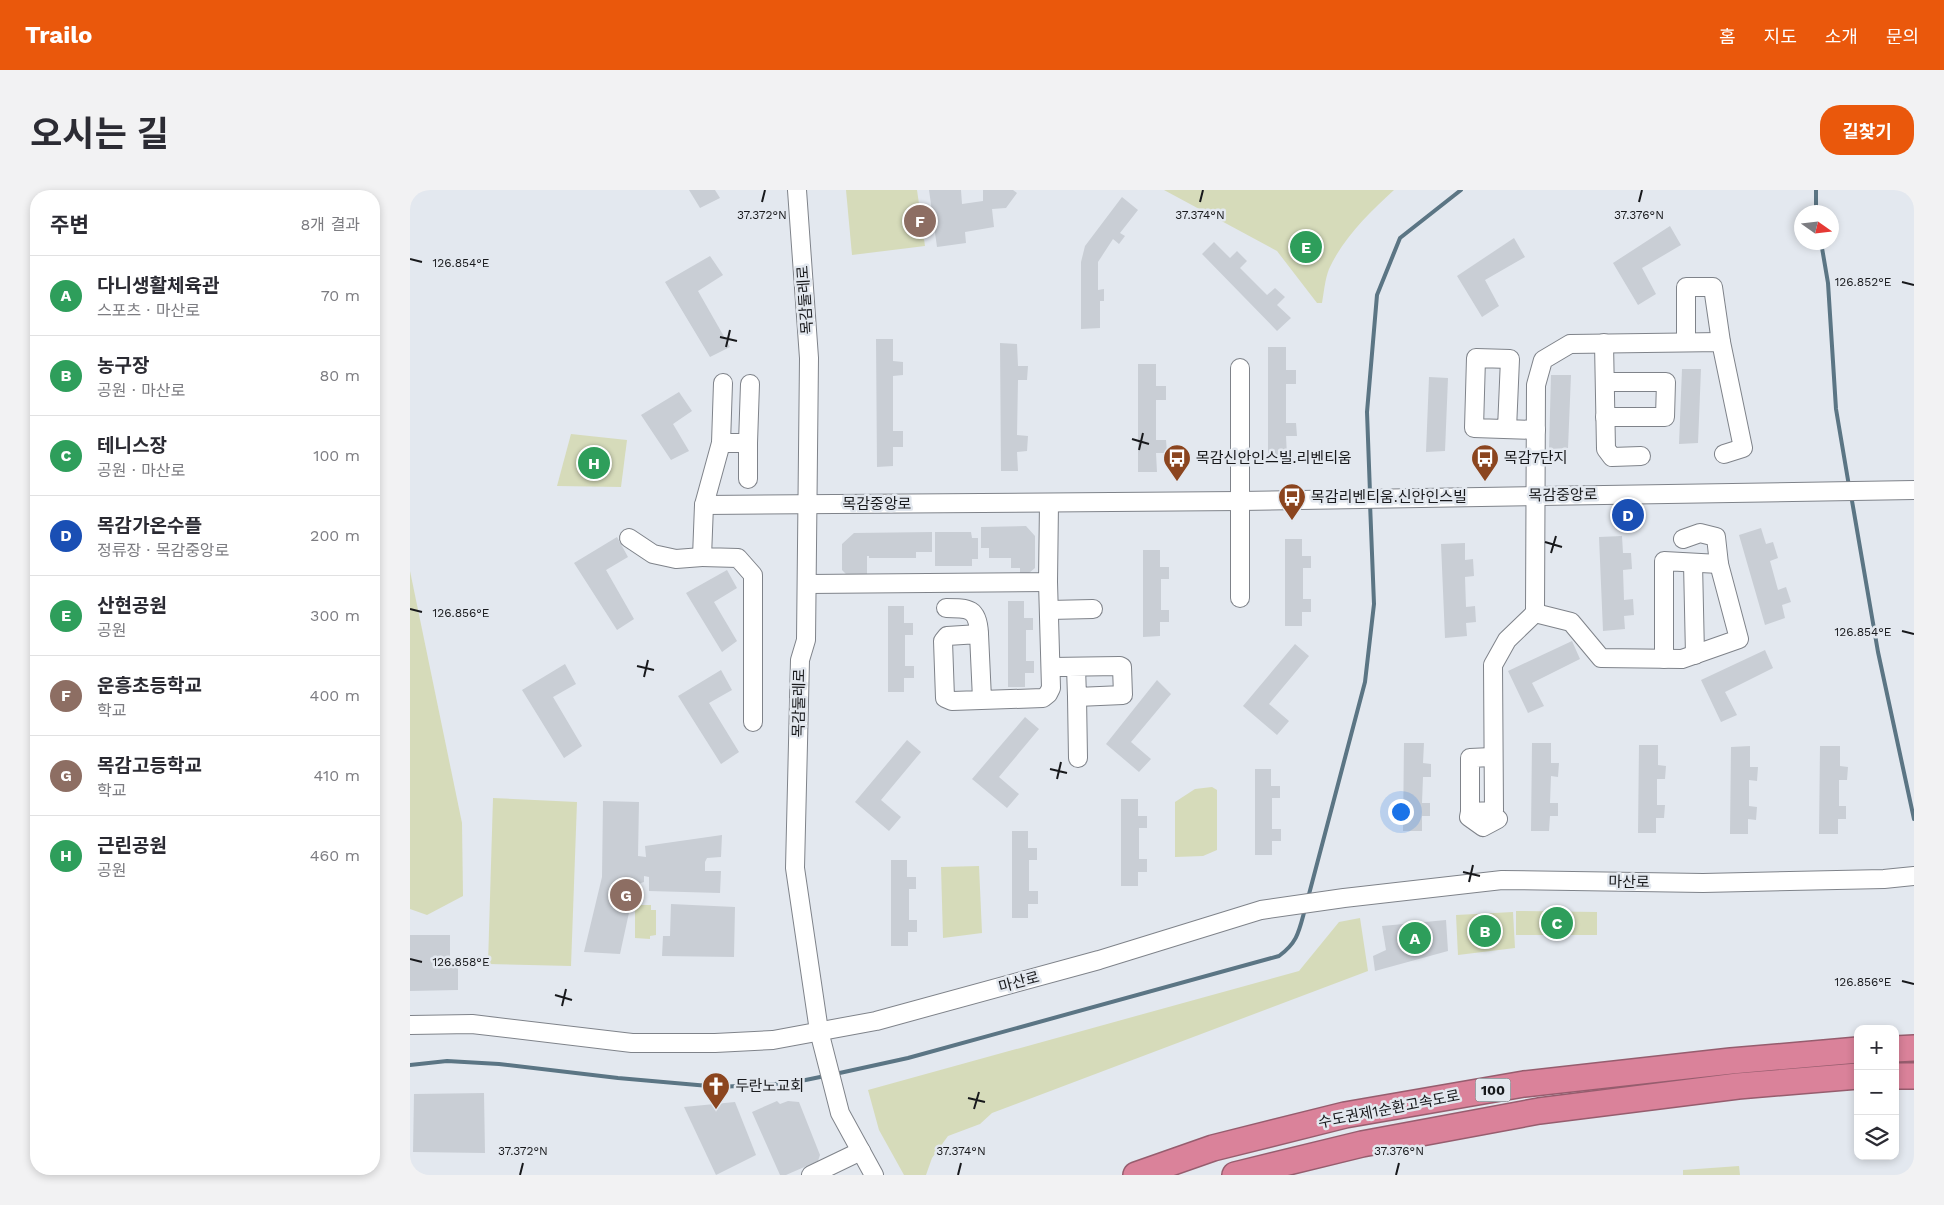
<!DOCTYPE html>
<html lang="ko">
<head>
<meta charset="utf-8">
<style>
  :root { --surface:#fff; --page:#f2f2f3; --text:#2b2b33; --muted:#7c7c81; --line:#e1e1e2; --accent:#ea580c }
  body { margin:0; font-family:"Work Sans","Noto Sans KR",sans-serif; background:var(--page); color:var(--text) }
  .controls { position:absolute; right:15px; bottom:15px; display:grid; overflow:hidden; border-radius:10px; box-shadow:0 2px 8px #0003 }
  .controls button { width:45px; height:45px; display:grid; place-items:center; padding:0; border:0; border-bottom:1px solid var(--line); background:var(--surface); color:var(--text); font:25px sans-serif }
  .compass { position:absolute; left:1384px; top:15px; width:45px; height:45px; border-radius:50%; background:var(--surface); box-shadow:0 2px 8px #0003; rotate:104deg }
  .you { position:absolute; left:990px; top:621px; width:18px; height:18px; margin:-12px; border:4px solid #fff; border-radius:50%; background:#1a73e8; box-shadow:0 0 0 8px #1a73e833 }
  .badge { display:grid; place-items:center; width:32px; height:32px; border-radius:50%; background:var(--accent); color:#fff; font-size:16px; font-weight:700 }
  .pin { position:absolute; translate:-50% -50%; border:2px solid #fff; box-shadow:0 1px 5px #0006 }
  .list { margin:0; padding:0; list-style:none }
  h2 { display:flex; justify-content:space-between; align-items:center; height:65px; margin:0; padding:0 20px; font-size:21px }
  h2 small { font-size:16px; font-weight:400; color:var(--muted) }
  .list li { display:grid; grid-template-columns:32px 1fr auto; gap:15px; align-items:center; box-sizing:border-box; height:80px; padding:0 20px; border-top:1px solid var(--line) }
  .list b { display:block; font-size:19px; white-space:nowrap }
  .list p { margin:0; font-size:16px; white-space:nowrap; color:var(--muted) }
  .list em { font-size:16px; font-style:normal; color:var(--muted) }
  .icon { flex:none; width:28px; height:28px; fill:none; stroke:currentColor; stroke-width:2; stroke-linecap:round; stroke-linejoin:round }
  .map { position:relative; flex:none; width:1504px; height:985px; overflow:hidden; border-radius:20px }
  header { display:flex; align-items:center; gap:30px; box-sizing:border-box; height:70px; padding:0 25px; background:var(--accent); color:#fff }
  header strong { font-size:24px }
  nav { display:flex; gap:28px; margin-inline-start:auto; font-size:18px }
  .intro { display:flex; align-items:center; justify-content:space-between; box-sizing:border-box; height:120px; padding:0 30px }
  h1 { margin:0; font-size:35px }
  .button { padding:12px 22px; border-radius:20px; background:var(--accent); color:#fff; font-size:18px; font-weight:700 }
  main { display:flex; gap:30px; padding:0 30px }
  aside { flex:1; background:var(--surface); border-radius:20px; box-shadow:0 2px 8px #0003 }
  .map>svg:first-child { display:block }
</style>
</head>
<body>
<header>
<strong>Trailo</strong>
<nav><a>홈</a><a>지도</a><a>소개</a><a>문의</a></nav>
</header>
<div class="intro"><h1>오시는 길</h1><a class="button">길찾기</a></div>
<main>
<aside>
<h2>주변<small>8개 결과</small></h2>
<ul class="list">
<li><span class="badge" style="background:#2e9e5b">A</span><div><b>다니생활체육관</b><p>스포츠 · 마산로</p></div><em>70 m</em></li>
<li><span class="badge" style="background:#2e9e5b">B</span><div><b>농구장</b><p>공원 · 마산로</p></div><em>80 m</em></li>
<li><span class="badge" style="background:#2e9e5b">C</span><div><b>테니스장</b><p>공원 · 마산로</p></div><em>100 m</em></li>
<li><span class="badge" style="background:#1a4fb4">D</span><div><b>목감가온수플</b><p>정류장 · 목감중앙로</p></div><em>200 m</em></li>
<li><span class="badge" style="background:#2e9e5b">E</span><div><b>산현공원</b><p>공원</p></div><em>300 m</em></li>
<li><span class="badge" style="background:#8d6e63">F</span><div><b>운흥초등학교</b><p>학교</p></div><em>400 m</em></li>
<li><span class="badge" style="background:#8d6e63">G</span><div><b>목감고등학교</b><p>학교</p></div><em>410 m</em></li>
<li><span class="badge" style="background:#2e9e5b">H</span><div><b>근린공원</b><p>공원</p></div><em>460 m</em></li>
</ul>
</aside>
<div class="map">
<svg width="1504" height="985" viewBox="0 0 1504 985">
  <rect width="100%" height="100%" fill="#e3e8ef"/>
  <g fill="#d6dbba">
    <polygon points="436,0 507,0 515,56 442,65"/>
    <path d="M754,0h230c-24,22 -51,48 -65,79 -4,10 -5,23 -7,34h-5l-40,-52z"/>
    <polygon points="161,244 217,250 211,297 147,296"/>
    <polygon points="0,381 52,633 53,706 17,725 0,719"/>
    <polygon points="802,597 807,600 807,660 793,666 765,667 765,612 785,599"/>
    <polygon points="83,608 167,612 161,776 78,774"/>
    <polygon points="569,676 572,743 533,748 531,677"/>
    <polygon points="225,715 241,715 241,720 246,720 246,745 240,746 240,749 225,748"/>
    <polygon points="1106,721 1187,722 1187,745 1106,745"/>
    <polygon points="1103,722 1105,758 1048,765 1046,725"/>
    <polygon points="950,728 958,781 582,923 570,934 538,946 522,968 516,985 494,985 469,940 458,900 889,781 929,732"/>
    <polygon points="1329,976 1330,985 1273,985 1273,980"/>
  </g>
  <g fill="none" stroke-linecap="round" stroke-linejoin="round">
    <g stroke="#5b7584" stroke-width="4">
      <polyline points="1406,0 1406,22"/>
      <polyline points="1411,52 1418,93 1426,219 1439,296"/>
      <polyline points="960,303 957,222 967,105 990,48 1051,0"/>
      <polyline points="1441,305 1468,462 1504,629"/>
      <polyline points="898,708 955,492 964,414 960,313"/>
      <polyline points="0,875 37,871 89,874 208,888 310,897 381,893 415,886"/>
      <path d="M425,884l73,-16 371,-102c19,-14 20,-25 26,-47"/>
    </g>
  </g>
  <g fill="#c9ced5">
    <polygon points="279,0 305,0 310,8 290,18"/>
    <polygon points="519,0 551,0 552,14 573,11 573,0 603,0 607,3 596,18 582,19 584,37 555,42 556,53 527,57"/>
    <polygon points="712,7 728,20 710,43 715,46 709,54 703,49 688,72 688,100 694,99 694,111 690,111 690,138 671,139 671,72 675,56"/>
    <polygon points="1260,36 1271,55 1232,78 1246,104 1228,115 1203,73"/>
    <polygon points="1104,48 1115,67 1075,90 1089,116 1072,127 1047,86"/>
    <polygon points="804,52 820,68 827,61 837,71 830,78 857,105 865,98 875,107 867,115 881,128 867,141 792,64"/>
    <polygon points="300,66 313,85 288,101 320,157 300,167 255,92"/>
    <polygon points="466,149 483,149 483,171 493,172 493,185 483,186 483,241 493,241 493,257 483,257 483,276 467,277"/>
    <polygon points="590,153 607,154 608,176 618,176 617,190 608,190 607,245 618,246 617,261 607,262 608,281 591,281"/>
    <polygon points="858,157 876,157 876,180 886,180 886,194 876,194 876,233 886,233 887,246 876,246 877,266 858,265"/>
    <polygon points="728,174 746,174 746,196 756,196 756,210 746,210 746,250 756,250 757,263 746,263 747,282 728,282"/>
    <polygon points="1272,179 1291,179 1288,253 1269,254"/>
    <polygon points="1141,185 1161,185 1158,258 1139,259"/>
    <polygon points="1019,187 1038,188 1035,261 1016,262"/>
    <polygon points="269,202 282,221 263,234 279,261 261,270 231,225"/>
    <polygon points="616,336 625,346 625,378 619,383 610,383 610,378 601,378 601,368 579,368 579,358 571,358 571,337"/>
    <polygon points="1351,338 1356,354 1363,352 1368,368 1360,371 1368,400 1376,397 1381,412 1372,415 1375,428 1355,435 1329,345"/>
    <polygon points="522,342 522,362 506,362 506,368 459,368 459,366 457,366 457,386 438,386 432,380 432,354 444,343"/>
    <polygon points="525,342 561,342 562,348 568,348 568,369 562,369 562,376 525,376"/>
    <polygon points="1212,346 1213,363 1221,363 1222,379 1213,380 1214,410 1223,409 1224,425 1214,426 1215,439 1193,441 1189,347"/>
    <polygon points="207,347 218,367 196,380 224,429 207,440 164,373"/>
    <polygon points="875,349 892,349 892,366 901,366 901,378 893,378 893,409 901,409 901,422 892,422 892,436 875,436"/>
    <polygon points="1055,353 1055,370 1063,369 1064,386 1055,387 1056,417 1065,416 1066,432 1056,433 1057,446 1035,448 1031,354"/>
    <polygon points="733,360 750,360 750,377 759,377 759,389 751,389 751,420 759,420 759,432 750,432 750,446 733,447"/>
    <polygon points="317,380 327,398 304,412 327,451 312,462 276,403"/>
    <polygon points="598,411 614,411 614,428 623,428 623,440 616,440 616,471 624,471 624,483 615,483 615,497 598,497"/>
    <polygon points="478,416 494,416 494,433 503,433 503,445 495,445 495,476 504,476 504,488 494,488 494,502 478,502"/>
    <polygon points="1162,451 1170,469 1122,493 1134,516 1118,523 1098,481"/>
    <polygon points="885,454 899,466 859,514 879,531 867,545 833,516"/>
    <polygon points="1355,460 1363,478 1315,502 1327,525 1311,532 1291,490"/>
    <polygon points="155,474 166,494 143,507 172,556 154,568 112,500"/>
    <polygon points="311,480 322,500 299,513 329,562 311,574 268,506"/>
    <polygon points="747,490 761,504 721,552 741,569 729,582 696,554"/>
    <polygon points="615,527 629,539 589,587 609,604 597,618 562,589"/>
    <polygon points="497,550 511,562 471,610 491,627 479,641 445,612"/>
    <polygon points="994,553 1014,553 1013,573 1021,574 1021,587 1013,587 1012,613 1020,613 1020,626 1012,626 1012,641 993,641"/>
    <polygon points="1122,553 1141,553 1141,573 1149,573 1148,587 1141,586 1140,613 1148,613 1148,626 1140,626 1139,641 1121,641"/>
    <polygon points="1229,555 1248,555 1248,575 1256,576 1255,589 1247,589 1247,615 1255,615 1254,628 1246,628 1246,643 1228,643"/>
    <polygon points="1340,556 1340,577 1348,577 1347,591 1339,590 1339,616 1347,617 1346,630 1338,629 1338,644 1320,644 1321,557"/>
    <polygon points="1410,556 1430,556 1430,576 1438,577 1437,590 1429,590 1429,616 1436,616 1436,629 1428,629 1428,644 1409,644"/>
    <polygon points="845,579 861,579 861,596 870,596 870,608 862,608 862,639 871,639 871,651 862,651 862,665 845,665"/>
    <polygon points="711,609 728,609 728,626 737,626 737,638 729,638 729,669 737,669 737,682 728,682 728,696 711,696"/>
    <polygon points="193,611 229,612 228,666 236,667 235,656 312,645 311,667 297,668 295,672 295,681 311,681 310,703 239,701 239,687 234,686 234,692 225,695 210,764 174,762 192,687"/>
    <polygon points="602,641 618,641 618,658 627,658 627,670 619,670 619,701 628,701 628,714 618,714 618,728 602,728"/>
    <polygon points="481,670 497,670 497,687 506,687 506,699 499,699 499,730 507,730 507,742 498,742 498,756 481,756"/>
    <polygon points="261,714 325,717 324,767 252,766 253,746 260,746"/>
    <polygon points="1036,730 1038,761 965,781 963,766 976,760 972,736"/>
    <polygon points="0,745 40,745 40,773 48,773 48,800 0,801"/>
    <polygon points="74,903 75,963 3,962 4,904"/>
    <polygon points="367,911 370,914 378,911 389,912 410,965 408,971 376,985 370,985 342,922"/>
    <polygon points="325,912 346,965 306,985 274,917"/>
  </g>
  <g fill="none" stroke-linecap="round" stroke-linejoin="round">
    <g stroke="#7f838a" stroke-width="20">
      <g id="minor">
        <polyline points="387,0 399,168 396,450 390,470 385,678 409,841 430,923 464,985"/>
        <polyline points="1276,152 1276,97 1303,97 1311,152"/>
        <polyline points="1194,153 1196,259 1202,267 1231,266"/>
        <polyline points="1195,192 1256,192 1255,227 1195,227"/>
        <polyline points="313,193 311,253 294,315 292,367 328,368 343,385 343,532"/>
        <polyline points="1097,239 1100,169 1066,168 1064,238 1126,240"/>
        <polyline points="311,253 338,253 338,289"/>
        <polyline points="338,253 340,194"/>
        <polyline points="294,315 830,311 1504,300"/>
        <polyline points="219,348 243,364 266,369 292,367"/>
        <polyline points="1273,349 1290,343 1306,347 1309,374 1329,449 1272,469 1191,468 1161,432 1125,423 1126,195 1133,170 1160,154 1311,152 1333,258 1314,264"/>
        <polyline points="1283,373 1285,465"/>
        <polyline points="398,394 638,392 639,313"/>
        <polyline points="830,408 830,178"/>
        <path d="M536,418c23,0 32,0 33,26"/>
        <polyline points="639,420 683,419"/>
        <polyline points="1254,469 1254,371 1309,374"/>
        <polyline points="641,477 710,476 712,477 713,505 667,507 666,477"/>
        <polyline points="667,507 668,568"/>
        <polyline points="572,509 569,444 537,446 533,451 535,508 542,511 633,508 638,504 641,498 638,392"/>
        <polyline points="1060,622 1060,568 1082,567"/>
        <polyline points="1088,629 1073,637 1059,627 1060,622 1084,621 1083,475 1097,450 1125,423"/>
        <polyline points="0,835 62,834 222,853 305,853 363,850 466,831 689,770 851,720 934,708 1092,690 1293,693 1474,689 1504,686"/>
        <polyline points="401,985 451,961"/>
      </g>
    </g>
    <g stroke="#965d6e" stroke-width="28">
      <g id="highway">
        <polyline points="1485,859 1504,858"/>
        <polyline points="1485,886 1504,886"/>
        <polyline points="726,985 803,958 935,925 1114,894 1321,871 1448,860"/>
        <polyline points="825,985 952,954 1129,921 1328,896 1448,886"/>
      </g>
    </g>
    <use href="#minor" stroke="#fff" stroke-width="18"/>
    <use href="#highway" stroke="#da829a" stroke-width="25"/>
  </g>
  <path fill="none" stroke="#18191c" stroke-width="2" d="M352,12l3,-12M790,12l3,-12M1229,12l3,-12M0,69l12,3M1492,92l12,3M310,147l17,4M316,157l4,-17M722,249l17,5M729,260l4,-17M1135,352l17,5M1141,363l5,-17M0,419l12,3M1492,441l12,3M227,476l17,4M234,487l4,-17M640,579l17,4M647,589l4,-17M1053,682l17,4M1059,692l4,-17M0,769l12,3M1492,791l12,3M145,805l17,5M152,816l4,-17M558,908l17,4M564,919l5,-17M110,985l3,-12M548,985l3,-12M986,985l3,-12"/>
  <defs>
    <g id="bus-pin" transform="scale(1.4375)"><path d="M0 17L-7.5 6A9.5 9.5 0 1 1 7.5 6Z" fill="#8b451f" stroke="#e3e8ef"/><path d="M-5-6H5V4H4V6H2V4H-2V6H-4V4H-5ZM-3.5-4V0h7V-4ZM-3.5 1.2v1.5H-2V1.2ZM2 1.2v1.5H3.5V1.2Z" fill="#fff"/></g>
    <g id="church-pin" transform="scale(1.4375)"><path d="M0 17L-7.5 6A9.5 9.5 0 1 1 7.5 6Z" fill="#8b451f" stroke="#e3e8ef"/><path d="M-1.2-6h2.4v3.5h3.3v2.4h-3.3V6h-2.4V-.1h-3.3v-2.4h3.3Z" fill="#fff"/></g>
  </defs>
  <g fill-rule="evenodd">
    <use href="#bus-pin" x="767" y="268"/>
    <use href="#bus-pin" x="1075" y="268"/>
    <use href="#bus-pin" x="882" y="307"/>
    <use href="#church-pin" x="306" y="896"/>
  </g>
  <g text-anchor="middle" stroke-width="5" stroke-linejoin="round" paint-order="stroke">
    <rect fill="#e3e8ef" stroke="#55575b" stroke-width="1" x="1065.5" y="888.5" width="35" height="23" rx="4"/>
    <g font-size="14" font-weight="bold" fill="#18191c">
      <text x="1083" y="905">100</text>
    </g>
    <g font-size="15" fill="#18191c" stroke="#e3e8ef">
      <text transform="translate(395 110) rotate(-94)" y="5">목감둘레로</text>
      <text transform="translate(1153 305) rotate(-1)" y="5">목감중앙로</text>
      <text x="467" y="319">목감중앙로</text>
      <text transform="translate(389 513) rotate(-89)" y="5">목감둘레로</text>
      <text transform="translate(1219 692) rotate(1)" y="5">마산로</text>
      <text transform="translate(609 792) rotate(-15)" y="5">마산로</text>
      <text transform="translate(979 919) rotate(-11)" y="5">수도권제1순환고속도로</text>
    </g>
    <g font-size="15" fill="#18191c" stroke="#e3e8ef" text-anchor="start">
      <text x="786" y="273">목감신안인스빌.리벤티움</text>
      <text x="1094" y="273">목감7단지</text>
      <text x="901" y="312">목감리벤티움.신안인스빌</text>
      <text x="325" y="901">두란노교회</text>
    </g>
  </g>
  <g font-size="12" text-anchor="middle" fill="#18191c" stroke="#e3e8ef" stroke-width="5" stroke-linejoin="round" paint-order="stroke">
    <text x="352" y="29">37.372°N</text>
    <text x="790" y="29">37.374°N</text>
    <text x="1229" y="29">37.376°N</text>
    <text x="51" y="77">126.854°E</text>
    <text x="1453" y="96">126.852°E</text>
    <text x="51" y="427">126.856°E</text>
    <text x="1453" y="446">126.854°E</text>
    <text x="51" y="776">126.858°E</text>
    <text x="1453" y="796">126.856°E</text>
    <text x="113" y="965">37.372°N</text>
    <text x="551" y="965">37.374°N</text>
    <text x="989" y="965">37.376°N</text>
  </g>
</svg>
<div class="controls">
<button>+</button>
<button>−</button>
<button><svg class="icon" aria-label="layers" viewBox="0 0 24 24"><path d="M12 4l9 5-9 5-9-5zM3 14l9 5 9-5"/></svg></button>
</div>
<svg class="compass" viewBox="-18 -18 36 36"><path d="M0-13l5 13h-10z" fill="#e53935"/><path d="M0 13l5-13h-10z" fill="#7c7c81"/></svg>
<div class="you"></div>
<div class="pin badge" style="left:1005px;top:748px;background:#2e9e5b">A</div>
<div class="pin badge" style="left:1075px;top:741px;background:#2e9e5b">B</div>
<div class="pin badge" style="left:1147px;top:733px;background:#2e9e5b">C</div>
<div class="pin badge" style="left:1218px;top:325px;background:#1a4fb4">D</div>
<div class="pin badge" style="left:896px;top:57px;background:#2e9e5b">E</div>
<div class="pin badge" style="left:510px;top:31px;background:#8d6e63">F</div>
<div class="pin badge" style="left:216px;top:705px;background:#8d6e63">G</div>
<div class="pin badge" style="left:184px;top:273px;background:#2e9e5b">H</div>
</div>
</main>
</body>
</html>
